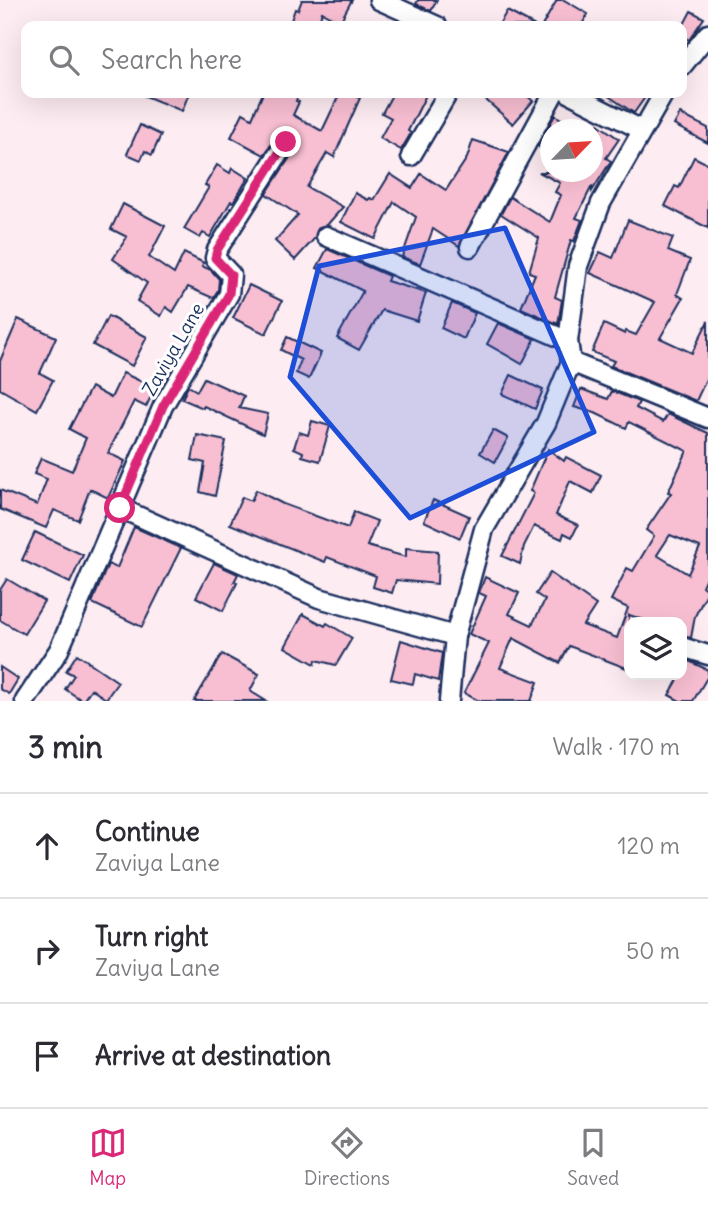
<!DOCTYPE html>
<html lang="en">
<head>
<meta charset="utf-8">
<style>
  :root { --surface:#fff; --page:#f2f2f3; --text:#2b2b33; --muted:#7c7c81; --line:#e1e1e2; --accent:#db2777 }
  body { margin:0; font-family:Delius,sans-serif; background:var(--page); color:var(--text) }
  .controls { position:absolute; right:21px; bottom:21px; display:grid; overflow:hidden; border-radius:14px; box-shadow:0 7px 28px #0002 }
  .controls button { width:63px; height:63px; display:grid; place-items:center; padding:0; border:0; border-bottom:2px solid var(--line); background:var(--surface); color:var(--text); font:35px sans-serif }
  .compass { position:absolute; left:540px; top:119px; width:63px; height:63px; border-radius:50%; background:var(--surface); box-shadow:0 7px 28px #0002; rotate:65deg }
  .stop { position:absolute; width:21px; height:21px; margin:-16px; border:5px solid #db2777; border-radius:50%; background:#fff }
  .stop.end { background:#db2777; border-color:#fff; box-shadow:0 2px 7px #0008 }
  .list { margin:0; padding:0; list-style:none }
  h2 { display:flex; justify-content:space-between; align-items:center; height:91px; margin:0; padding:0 28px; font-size:30px }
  h2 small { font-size:23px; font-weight:400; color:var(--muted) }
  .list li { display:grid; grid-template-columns:46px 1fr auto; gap:21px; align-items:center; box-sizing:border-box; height:105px; padding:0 28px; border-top:2px solid var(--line) }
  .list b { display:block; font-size:26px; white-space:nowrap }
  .list p { margin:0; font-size:23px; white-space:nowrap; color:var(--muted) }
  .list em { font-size:23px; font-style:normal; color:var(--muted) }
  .icon { flex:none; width:38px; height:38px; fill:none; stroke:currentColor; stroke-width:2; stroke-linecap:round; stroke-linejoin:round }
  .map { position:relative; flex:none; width:708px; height:701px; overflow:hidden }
  .search { position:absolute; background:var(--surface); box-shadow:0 7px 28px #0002; left:21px; right:21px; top:21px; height:77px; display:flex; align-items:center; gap:18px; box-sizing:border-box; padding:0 24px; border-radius:14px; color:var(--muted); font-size:26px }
  .sheet { height:406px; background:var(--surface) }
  nav { display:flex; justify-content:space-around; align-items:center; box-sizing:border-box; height:98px; border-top:2px solid var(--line); background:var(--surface); font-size:19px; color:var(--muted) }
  nav a { display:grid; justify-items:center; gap:4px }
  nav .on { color:var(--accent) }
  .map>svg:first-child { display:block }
</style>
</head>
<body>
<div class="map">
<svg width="708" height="701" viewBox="0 0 708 701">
  <rect width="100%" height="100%" fill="#fdecf2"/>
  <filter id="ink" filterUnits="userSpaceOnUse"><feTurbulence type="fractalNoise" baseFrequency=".0143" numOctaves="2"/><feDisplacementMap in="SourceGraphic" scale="14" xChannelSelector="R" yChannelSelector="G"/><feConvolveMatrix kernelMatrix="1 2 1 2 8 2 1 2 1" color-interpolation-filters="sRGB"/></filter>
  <g filter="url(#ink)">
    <g fill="#f8bfd2" stroke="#1b2f5e" stroke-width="2" fill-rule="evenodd">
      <polygon points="302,0 352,0 340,22 322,12 317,26 289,26 295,9 298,10"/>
      <polygon points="418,0 437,0 431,11 416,4"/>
      <polygon points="557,0 564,0 588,14 581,26 542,26"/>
      <polygon points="507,11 535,26 498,26"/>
      <polygon points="691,11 704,18 689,40 682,36 682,28"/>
      <polygon points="138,93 189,93 182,111"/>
      <polygon points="263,93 299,93 296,101 299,102 293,115 322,131 340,93 348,93 360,98 334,157 327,153 307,187 343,207 327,225 319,227 315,238 295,260 275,241 298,215 266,194 296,148 296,136 287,131 280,132 264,155 231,137 243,113 252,118"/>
      <polygon points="393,93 427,93 408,131 411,133 401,150 380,138 391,118 382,113"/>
      <polygon points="478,93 524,93 533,101 513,124"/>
      <polygon points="604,93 648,93 634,113"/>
      <polygon points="680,114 708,128 708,143 674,125"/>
      <polygon points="555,115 578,130 550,130 550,157 538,146"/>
      <polygon points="598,124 619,139 606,158 611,161 592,191 592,186 576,218 582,220 574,241 571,240 555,297 562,300 558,324 521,308 535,274 529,272 539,238 501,214 510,197 550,222 561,195 555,192 560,183 539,172 592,172 592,131"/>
      <polygon points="140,125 161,135 152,155 145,151 141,160 127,154"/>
      <polygon points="473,140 509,152 459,246 433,229 420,264 402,257 416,217 394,202 375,239 341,222 355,193 368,200 370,198 374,200 390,174 412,188 421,174 446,190 467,158"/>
      <polygon points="694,157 708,164 708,228 665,206 675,186 679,188"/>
      <polygon points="217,165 230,173 232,168 248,178 233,202 231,201 210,237 203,233 200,238 184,229 209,187 205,185"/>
      <polygon points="123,204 165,226 149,257 174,274 184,253 204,263 202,266 211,270 219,279 218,290 213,298 188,287 173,312 166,307 161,316 137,301 147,283 113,259 127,237 111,229"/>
      <polygon points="628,220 673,238 668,251 690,260 677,294 683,298 660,338 692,353 708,321 708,375 696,401 611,366 614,361 592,352 604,324 625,334 626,331 636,335 655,302 590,273 600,252 613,258"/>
      <polygon points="327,249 389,276 387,281 426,293 417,321 382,310 359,350 337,338 363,291 317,268"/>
      <polygon points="249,285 282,301 266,334 233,318"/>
      <polygon points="452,303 475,313 464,339 441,328"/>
      <polygon points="108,316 147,337 132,366 93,345"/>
      <polygon points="18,319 56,337 40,373 53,380 37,410 0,389 0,361"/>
      <polygon points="498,323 535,339 522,364 487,344"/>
      <polygon points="287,337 321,353 309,379 296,373 301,360 281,350"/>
      <polygon points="123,373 155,388 146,407 134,401 108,453 125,461 108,498 90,489 78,520 54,510 46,528 0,509 0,490 37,505 47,479 34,474 41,458 72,471 86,438 69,429 91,387 111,398"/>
      <polygon points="511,375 543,390 535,409 502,394"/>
      <polygon points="204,378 244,396 239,408 268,414 263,434 204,406 203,408 182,399 188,386 197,391"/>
      <path d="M581,389l27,10 4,-8 27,11 -3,6 27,14 5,-8 40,19v140l-6,13 6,5 -13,25 -4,22 -9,-2v-14h-32l-21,-7v54l-60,-23 -9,17 -47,-25 -13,30 38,14 -7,19h-52l-15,-8 25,-50 -20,-9 17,-38 -7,-3 6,-16 34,16 -10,21 23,11 13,-25 -9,-6 14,-21 46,32 -13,20 34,13 11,-30 -17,-8 16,-32 6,3 21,-35 -8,-6 25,-37 -3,-1 19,-41 -58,-29 -3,6 -31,-15 -21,-6zM670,535l30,12 -12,27 -31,-19z"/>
      <polygon points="312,421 330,426 320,461 302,456 303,452 294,448 299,432 308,435"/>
      <polygon points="493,430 508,438 495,462 480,453"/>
      <polygon points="197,435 226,441 215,496 200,492 205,463 192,460"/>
      <polygon points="548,449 564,461 566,457 601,475 593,493 570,481 556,515 578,525 572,537 564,533 562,539 534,526 524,546 520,564 502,556 534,493 530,491"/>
      <polygon points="256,490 283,504 348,528 354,512 377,521 367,546 406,557 406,548 438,551 437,584 396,580 392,593 373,587 376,576 327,557 325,562 230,524 242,497 251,501"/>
      <polygon points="433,500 469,516 460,538 424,521"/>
      <polygon points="134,527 181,548 142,627 92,603 108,564 117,568"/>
      <polygon points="35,532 83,555 70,583 22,560"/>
      <polygon points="214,563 238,574 234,582 237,583 223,611 196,597"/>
      <polygon points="7,579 44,601 24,634 0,620 0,590"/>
      <polygon points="303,614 325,626 327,623 352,638 336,665 316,660 315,664 285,647"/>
      <polygon points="401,640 442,653 438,681 415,674 413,684 391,679"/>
      <polygon points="77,654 118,682 106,699 91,689 83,701 65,689 74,675 66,671"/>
      <polygon points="222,654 259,674 250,691 266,701 194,701"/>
      <polygon points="689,661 708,670 708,676 693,701 680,701 669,695"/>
      <polygon points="0,667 18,679 9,694 0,689"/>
    </g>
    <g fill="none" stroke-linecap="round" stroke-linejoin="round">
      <g stroke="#1b2f5e" stroke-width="23">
        <g id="minor">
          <polyline points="379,0 437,26"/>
          <polyline points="682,66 708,34"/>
          <polyline points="569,93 642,130"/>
          <polyline points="411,156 448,93"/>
          <polyline points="326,236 568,341"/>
          <polyline points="470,247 554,93"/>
          <polyline points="571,362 708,418"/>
          <polyline points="120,508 319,598 455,636"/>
          <polyline points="682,647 708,655"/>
          <polyline points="25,701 59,650 163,406 229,294 231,275 215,258 217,250 286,142"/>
          <polyline points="449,701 455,636 484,529 546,423 571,362 568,341 578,266 601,203 664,93"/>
        </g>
      </g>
      <use href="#minor" stroke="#fff" stroke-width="18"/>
    </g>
  </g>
  <g fill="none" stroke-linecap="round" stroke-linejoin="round" filter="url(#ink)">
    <polyline stroke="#db2777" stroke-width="9" points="120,508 163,406 229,294 231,275 215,258 217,250 286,142"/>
  </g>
  <path fill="#1d4ed8" fill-opacity="0.2" stroke="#1d4ed8" stroke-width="5" stroke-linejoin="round" d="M505,228l89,204 -184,86 -120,-141 29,-111z"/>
  <g text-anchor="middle" stroke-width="6" stroke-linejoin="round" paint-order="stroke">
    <g font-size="19" fill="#1b2f5e" stroke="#fff">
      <text transform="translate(173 349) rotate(-60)" y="7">Zaviya Lane</text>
    </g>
  </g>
</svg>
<div class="controls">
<button><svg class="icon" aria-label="layers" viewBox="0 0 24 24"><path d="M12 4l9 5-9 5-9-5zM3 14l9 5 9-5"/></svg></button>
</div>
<svg class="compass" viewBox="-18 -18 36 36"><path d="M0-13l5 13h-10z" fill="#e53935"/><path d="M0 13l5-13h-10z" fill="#7c7c81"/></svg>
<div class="stop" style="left:120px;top:508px"></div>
<div class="stop end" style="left:286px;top:142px"></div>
<div class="search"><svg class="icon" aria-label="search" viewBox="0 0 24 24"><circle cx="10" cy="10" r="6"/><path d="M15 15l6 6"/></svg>Search here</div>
</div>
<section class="sheet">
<h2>3 min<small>Walk · 170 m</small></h2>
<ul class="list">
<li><svg class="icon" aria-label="ahead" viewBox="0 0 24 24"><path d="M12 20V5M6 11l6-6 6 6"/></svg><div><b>Continue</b><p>Zaviya Lane</p></div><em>120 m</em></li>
<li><svg class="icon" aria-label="right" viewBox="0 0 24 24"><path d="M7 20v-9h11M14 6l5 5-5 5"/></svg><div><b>Turn right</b><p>Zaviya Lane</p></div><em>50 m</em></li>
<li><svg class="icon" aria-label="arrive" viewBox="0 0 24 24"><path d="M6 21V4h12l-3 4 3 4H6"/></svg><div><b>Arrive at destination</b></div></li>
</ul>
</section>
<nav>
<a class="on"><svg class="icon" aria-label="map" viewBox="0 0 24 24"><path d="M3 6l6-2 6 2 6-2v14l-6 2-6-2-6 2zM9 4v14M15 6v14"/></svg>Map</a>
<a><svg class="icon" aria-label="directions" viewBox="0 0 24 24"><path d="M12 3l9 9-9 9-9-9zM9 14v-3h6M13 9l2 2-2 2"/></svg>Directions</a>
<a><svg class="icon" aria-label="saved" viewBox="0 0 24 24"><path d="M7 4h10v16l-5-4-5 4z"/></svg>Saved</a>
</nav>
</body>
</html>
